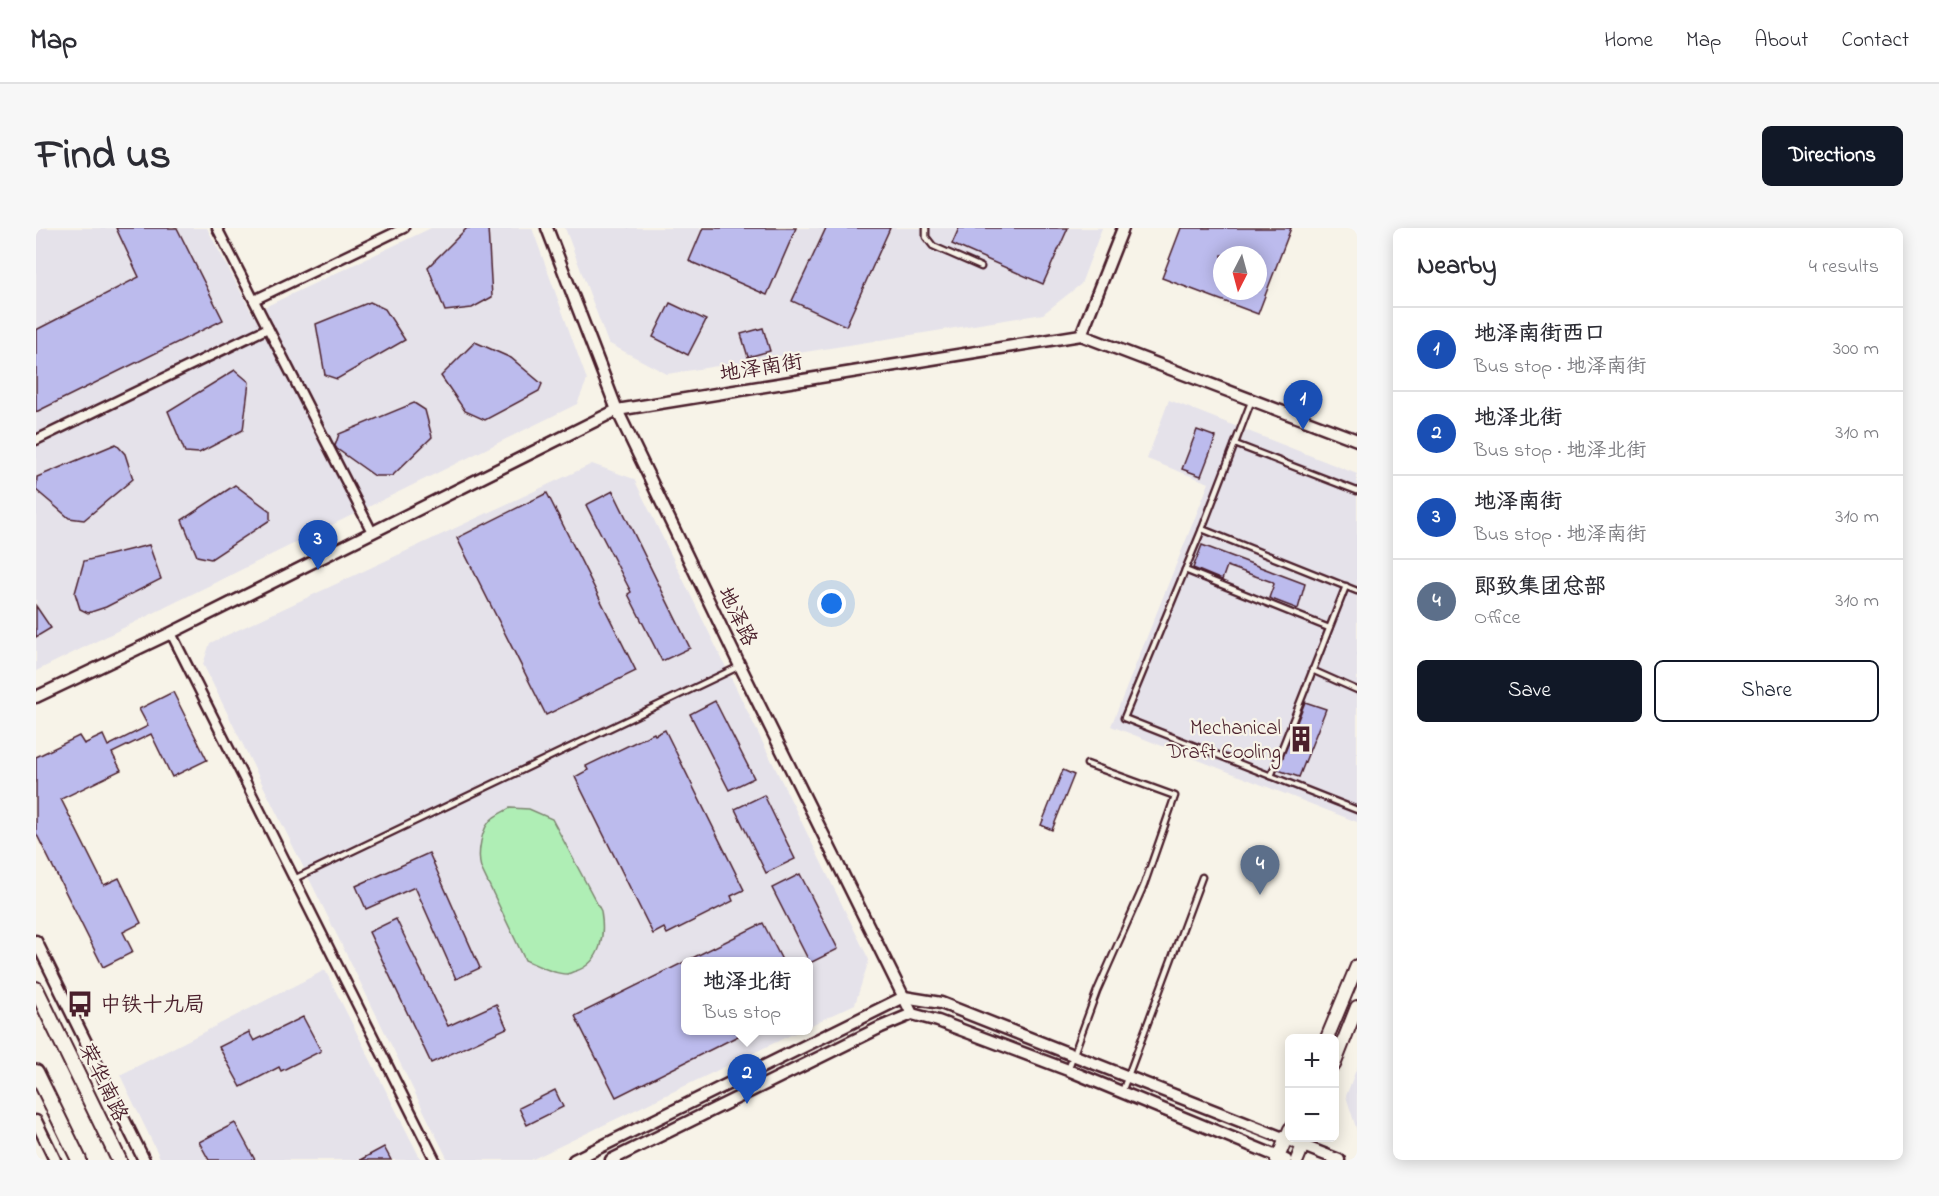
<!DOCTYPE html>
<html lang="en">
<head>
<meta charset="utf-8">
<style>
  :root { --surface:#fff; --page:#f7f7f7; --text:#2b2b33; --muted:#7c7c81; --line:#e1e1e2; --accent:#111827 }
  body { margin:0; font-family:"Indie Flower","LXGW WenKai TC",sans-serif; background:var(--page); color:var(--text) }
  .controls { position:absolute; right:18px; bottom:18px; display:grid; overflow:hidden; border-radius:9px; box-shadow:0 3px 15px #0003 }
  .controls button { width:54px; height:54px; display:grid; place-items:center; padding:0; border:0; border-bottom:2px solid var(--line); background:var(--surface); color:var(--text); font:30px sans-serif }
  .compass { position:absolute; left:1177px; top:18px; width:54px; height:54px; border-radius:50%; background:var(--surface); box-shadow:0 3px 15px #0003; rotate:186deg }
  .you { position:absolute; left:796px; top:376px; width:21px; height:21px; margin:-15px; border:4px solid #fff; border-radius:50%; background:#1a73e8; box-shadow:0 0 0 9px #1a73e833 }
  .badge { display:grid; place-items:center; width:39px; height:39px; border-radius:50%; background:var(--accent); color:#fff; font-size:20px; font-weight:700 }
  .pin { position:absolute; translate:-50% -50px; filter:drop-shadow(0 2px 3px #0008) }
  .pin::after { content:''; position:absolute; top:32px; width:21px; height:18px; background:inherit; clip-path:polygon(0 0,100% 0,50% 100%) }
  .popup { position:absolute; left:645px; top:729px; width:132px; height:78px; box-sizing:border-box; display:grid; place-content:center; border-radius:9px; background:var(--surface); filter:drop-shadow(0 2px 4px #0005); font-size:20px; white-space:nowrap; color:var(--muted) }
  .popup b { font-size:22px; color:var(--text) }
  .popup::after { content:''; position:absolute; left:50%; top:100%; margin-left:-12px; border:12px solid transparent; border-top-color:var(--surface) }
  .list { margin:0; padding:0; list-style:none }
  h2 { display:flex; justify-content:space-between; align-items:center; height:78px; margin:0; padding:0 24px; font-size:26px }
  h2 small { font-size:20px; font-weight:400; color:var(--muted) }
  .list li { display:grid; grid-template-columns:39px 1fr auto; gap:18px; align-items:center; box-sizing:border-box; height:84px; padding:0 24px; border-top:2px solid var(--line) }
  .list b { display:block; font-size:22px; white-space:nowrap }
  .list p { margin:0; font-size:20px; white-space:nowrap; color:var(--muted) }
  .list em { font-size:20px; font-style:normal; color:var(--muted) }
  .actions { display:flex; gap:12px; padding:18px 24px }
  .actions a { flex:1; padding:14px 0; border:2px solid var(--accent); border-radius:9px; text-align:center; font-size:21px; color:var(--accent) }
  .actions .main { background:var(--accent); color:#fff }
  .map { position:relative; flex:none; width:1321px; height:932px; overflow:hidden; border-radius:9px }
  header { display:flex; align-items:center; gap:36px; box-sizing:border-box; height:84px; padding:0 30px; background:var(--surface); border-bottom:2px solid var(--line) }
  header strong { font-size:28px }
  nav { display:flex; gap:33px; margin-inline-start:auto; font-size:21px }
  .intro { display:flex; align-items:center; justify-content:space-between; box-sizing:border-box; height:144px; padding:0 36px }
  h1 { margin:0; font-size:42px }
  .button { padding:15px 27px; border-radius:9px; background:var(--accent); color:#fff; font-size:21px; font-weight:700 }
  main { display:flex; gap:36px; padding:0 36px }
  aside { flex:1; background:var(--surface); border-radius:9px; box-shadow:0 3px 15px #0003 }
  .map>svg:first-child { display:block }
</style>
</head>
<body>
<header>
<strong>Map</strong>
<nav><a>Home</a><a>Map</a><a>About</a><a>Contact</a></nav>
</header>
<div class="intro"><h1>Find us</h1><a class="button">Directions</a></div>
<main>
<div class="map">
<svg width="1321" height="932" viewBox="0 0 1321 932">
  <rect width="100%" height="100%" fill="#f7f3e8"/>
  <filter id="ink" filterUnits="userSpaceOnUse"><feTurbulence type="fractalNoise" baseFrequency=".0167" numOctaves="2"/><feDisplacementMap in="SourceGraphic" scale="12" xChannelSelector="R" yChannelSelector="G"/><feConvolveMatrix kernelMatrix="1 2 1 2 8 2 1 2 1" color-interpolation-filters="sRGB"/></filter>
  <g filter="url(#ink)">
    <g fill="#e5e2ea">
      <polygon points="0,0 171,0 216,85 395,0 496,0 551,152 541,176 0,443"/>
      <polygon points="529,0 1066,0 1045,56 1007,86 631,146 572,115"/>
      <polygon points="1133,172 1321,246 1321,594 1075,498 1173,255 1111,231"/>
      <polygon points="556,236 598,251 833,732 819,776 773,798 772,734 650,734 650,802 763,803 495,932 412,932 167,436 174,415"/>
      <polygon points="289,742 385,932 125,932 84,847"/>
      <polygon points="1321,839 1321,903 1310,868"/>
    </g>
    <path fill="#afeeb5" stroke="#7c8670" stroke-width="1.5" d="M474,580l19,1 23,10 49,92c4,24 1,51 -25,60 -1,0 -8,3 -9,3 -14,0 -30,-9 -42,-14l-44,-92c-4,-14 0,-41 12,-50 5,-4 12,-7 17,-10z"/>
    <g fill="#bcbbed" stroke="#4a1f2b" stroke-width="1.5" fill-rule="evenodd">
      <polygon points="80,0 141,0 187,92 0,184 0,102 103,49"/>
      <polygon points="431,0 452,0 456,69 436,80 409,83 392,39"/>
      <polygon points="667,0 760,0 731,67 653,33"/>
      <polygon points="790,0 854,0 810,98 756,73"/>
      <polygon points="923,0 1032,0 1007,56 916,16"/>
      <path d="M1145,0h110l-33,86 -96,-36zM1186,27h36v36h-36z"/>
      <polygon points="334,74 349,81 369,112 301,151 289,147 280,96"/>
      <polygon points="634,75 670,92 652,127 617,109"/>
      <polygon points="727,100 734,123 712,129 705,106"/>
      <polygon points="439,114 475,130 506,156 503,163 449,192 429,183 405,148"/>
      <polygon points="199,142 213,154 207,202 163,225 149,224 132,183"/>
      <polygon points="378,175 389,182 396,209 356,248 339,248 301,221 299,218 303,206"/>
      <polygon points="1161,202 1180,209 1165,248 1146,241"/>
      <polygon points="80,216 89,226 97,251 48,292 33,290 0,262 1,249"/>
      <polygon points="199,257 234,283 234,292 175,331 161,328 146,292"/>
      <polygon points="577,263 654,420 626,433 592,366 595,364 550,277"/>
      <polygon points="511,265 600,443 510,487 421,310"/>
      <polygon points="113,317 125,351 70,379 52,385 44,381 39,365 48,333"/>
      <polygon points="1166,317 1269,356 1262,381 1233,370 1238,356 1236,354 1191,338 1186,352 1157,340"/>
      <polygon points="0,378 15,400 0,409"/>
      <polygon points="137,464 171,532 136,549 115,506 76,525 85,542 25,571 68,657 83,650 105,695 87,704 97,724 67,739 0,605 0,529 43,508 48,516 67,507 72,518 112,498 103,481"/>
      <polygon points="679,473 718,550 693,562 654,486"/>
      <polygon points="1269,474 1290,481 1263,549 1242,542"/>
      <polygon points="629,502 708,662 695,668 697,673 631,706 628,700 617,706 539,549 552,542 550,538 618,505 619,507"/>
      <polygon points="1027,542 1038,547 1016,602 1005,597"/>
      <polygon points="728,567 759,631 730,645 699,581"/>
      <polygon points="393,625 444,740 420,751 379,659 330,681 320,658"/>
      <polygon points="764,646 802,721 774,735 736,660"/>
      <polygon points="360,691 412,798 460,776 471,800 395,835 333,704"/>
      <polygon points="727,695 747,734 650,734 650,802 714,802 580,869 539,788"/>
      <polygon points="267,789 285,823 245,843 243,839 205,859 183,819 213,804 218,813"/>
      <polygon points="519,862 527,879 491,897 483,880"/>
      <polygon points="199,895 219,932 173,932 163,914"/>
      <polygon points="348,919 355,932 324,932"/>
    </g>
    <g fill="none" stroke-linecap="round" stroke-linejoin="round">
      <g stroke="#4a1f2b" stroke-width="9">
        <g id="service">
          <polyline points="890,0 890,9 897,18 945,39"/>
          <polyline points="1215,174 1166,301 1321,363"/>
          <polyline points="1199,216 1321,263"/>
          <polyline points="1166,301 1088,490 1235,548 1310,358"/>
          <polyline points="1149,342 1293,400"/>
          <polyline points="1276,442 1321,462"/>
          <polyline points="1235,548 1321,582"/>
          <polyline points="258,651 704,438"/>
          <polyline points="1032,842 1061,763 1108,657 1139,568 1051,536"/>
          <polyline points="1086,864 1166,649"/>
        </g>
      </g>
      <g stroke="#4a1f2b" stroke-width="13">
        <g id="minor">
          <polyline points="181,0 336,304"/>
          <polyline points="218,72 368,0"/>
          <polyline points="0,212 232,100"/>
          <polyline points="135,405 399,932"/>
        </g>
      </g>
      <g stroke="#4a1f2b" stroke-width="15">
        <g id="tertiary">
          <polyline points="511,0 581,182 704,438 876,786"/>
          <polyline points="1045,107 1087,0"/>
          <polyline points="0,469 135,405 581,182 1045,107 1321,212"/>
          <polyline points="0,713 108,932"/>
          <polyline points="0,893 19,932"/>
          <polyline points="538,932 868,769 905,775 1303,932"/>
          <polyline points="575,932 845,799 876,786 902,793 1032,842 1250,932"/>
        </g>
      </g>
      <g stroke="#4a1f2b" stroke-width="16">
        <g id="secondary">
          <polyline points="1291,810 1321,738"/>
          <polyline points="1298,837 1321,779"/>
          <polyline points="1241,932 1254,901"/>
          <polyline points="1261,932 1270,910"/>
        </g>
      </g>
      <g stroke="#4a1f2b" stroke-width="18">
        <g id="primary">
          <polyline points="0,761 83,932"/>
          <polyline points="0,844 43,932"/>
        </g>
      </g>
      <use href="#service" stroke="#f7f3e8" stroke-width="4.5"/>
      <use href="#minor" stroke="#f7f3e8" stroke-width="8"/>
      <use href="#tertiary" stroke="#f7f3e8" stroke-width="10"/>
      <use href="#secondary" stroke="#f7f3e8" stroke-width="12"/>
      <use href="#primary" stroke="#f7f3e8" stroke-width="14"/>
    </g>
  </g>
  <defs>
    <g id="building-bare" transform="scale(2.07)"><path d="M-4-6H4V6H1V3H-1V6H-4ZM-2.5-4.3h1.7v1.8h-1.7ZM.8-4.3h1.7v1.8H.8ZM-2.5-1h1.7V.8h-1.7ZM.8-1h1.7V.8H.8Z" fill="#4a1f2b" stroke="#f7f3e8" stroke-width="2.5" paint-order="stroke"/></g>
    <g id="bus-bare" transform="scale(2.07)"><path d="M-5-6H5V4H4V6H2V4H-2V6H-4V4H-5ZM-3.5-4V0h7V-4ZM-3.5 1.2v1.5H-2V1.2ZM2 1.2v1.5H3.5V1.2Z" fill="#4a1f2b" stroke="#f7f3e8" stroke-width="2.5" paint-order="stroke"/></g>
  </defs>
  <g fill-rule="evenodd">
    <use href="#building-bare" x="1265" y="511"/>
    <use href="#bus-bare" x="44" y="776"/>
  </g>
  <g text-anchor="middle" stroke-width="4.5" stroke-linejoin="round" paint-order="stroke">
    <g font-size="21" fill="#4a1f2b" stroke="#f7f3e8">
      <text transform="translate(725 139) rotate(-9)" y="7">地泽南街</text>
      <text transform="translate(702 388) rotate(64)" y="7">地泽路</text>
      <text transform="translate(68 854) rotate(64)" y="7">荣华南路</text>
    </g>
    <g font-size="21" fill="#4a1f2b" stroke="#f7f3e8" text-anchor="end">
      <text x="1245" y="506">Mechanical<tspan x="1245" dy="24">Draft Cooling</tspan></text>
      <text x="64" y="783" text-anchor="start">中铁十九局</text>
    </g>
  </g>
</svg>
<div class="controls">
<button>+</button>
<button>−</button>
</div>
<svg class="compass" viewBox="-18 -18 36 36"><path d="M0-13l5 13h-10z" fill="#e53935"/><path d="M0 13l5-13h-10z" fill="#7c7c81"/></svg>
<div class="you"></div>
<div class="pin badge" style="left:1267px;top:202px;background:#1a4fb4">1</div>
<div class="pin badge" style="left:711px;top:876px;background:#1a4fb4">2</div>
<div class="popup"><b>地泽北街</b>Bus stop</div>
<div class="pin badge" style="left:282px;top:342px;background:#1a4fb4">3</div>
<div class="pin badge" style="left:1224px;top:667px;background:#5c6f8a">4</div>
</div>
<aside>
<h2>Nearby<small>4 results</small></h2>
<ul class="list">
<li><span class="badge" style="background:#1a4fb4">1</span><div><b>地泽南街西口</b><p>Bus stop · 地泽南街</p></div><em>300 m</em></li>
<li><span class="badge" style="background:#1a4fb4">2</span><div><b>地泽北街</b><p>Bus stop · 地泽北街</p></div><em>310 m</em></li>
<li><span class="badge" style="background:#1a4fb4">3</span><div><b>地泽南街</b><p>Bus stop · 地泽南街</p></div><em>310 m</em></li>
<li><span class="badge" style="background:#5c6f8a">4</span><div><b>郎致集团总部</b><p>Office</p></div><em>310 m</em></li>
</ul>
<div class="actions"><a class="main">Save</a><a>Share</a></div>
</aside>
</main>
</body>
</html>
